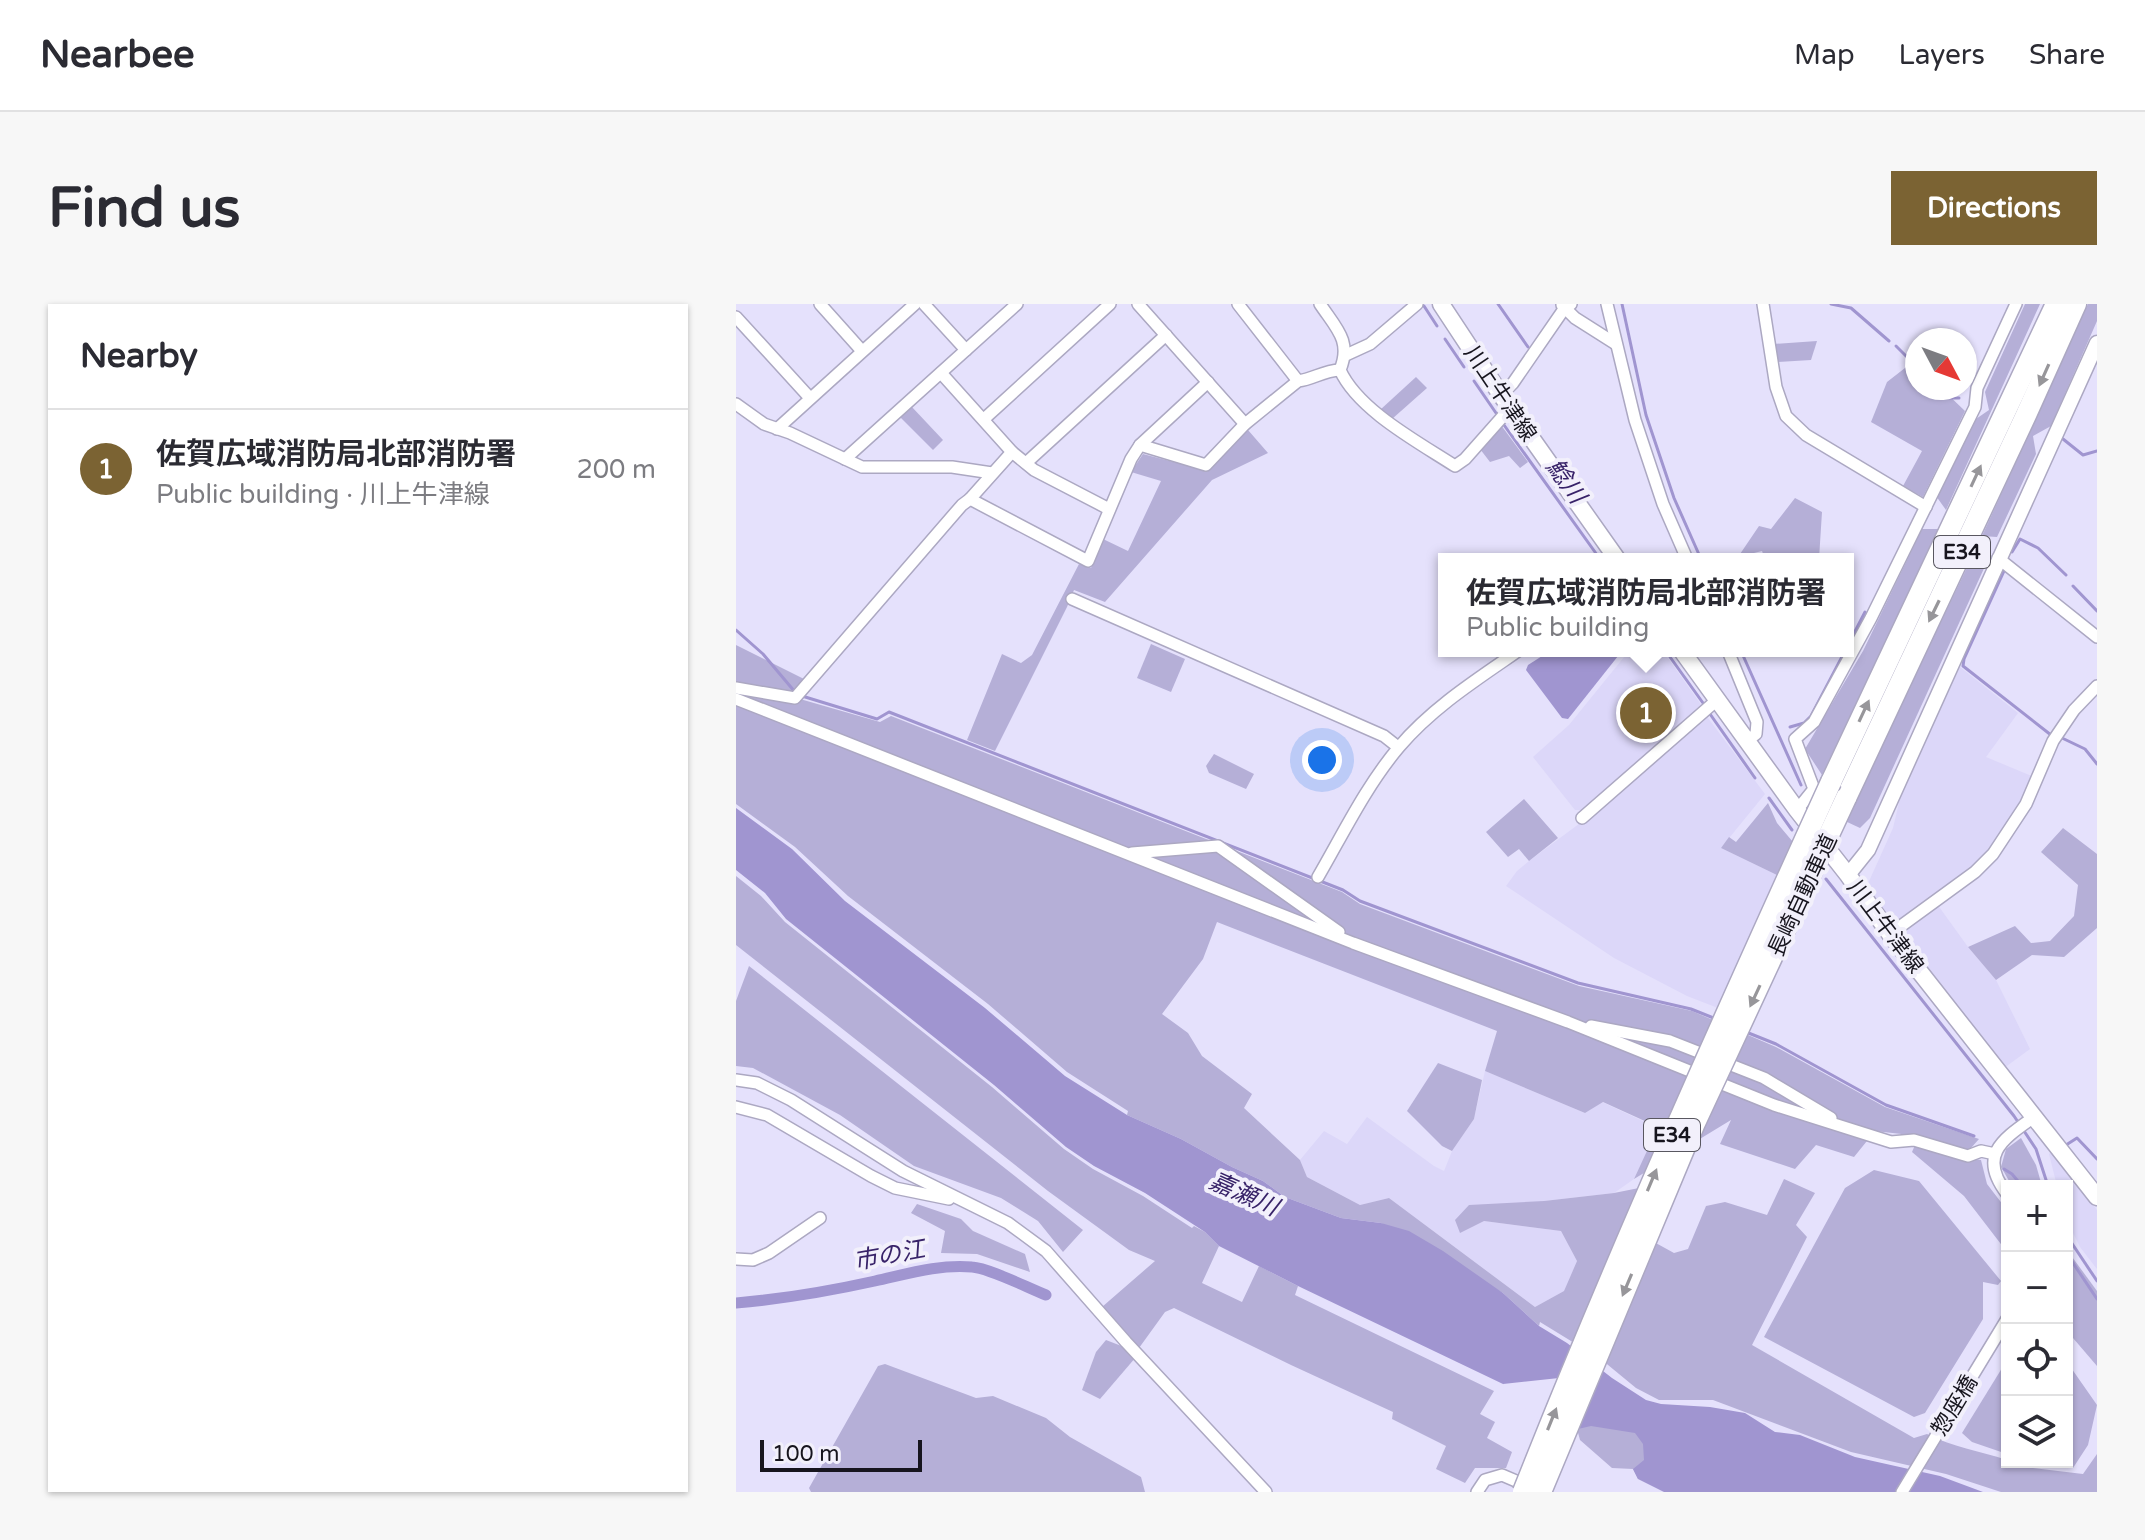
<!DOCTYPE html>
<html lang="en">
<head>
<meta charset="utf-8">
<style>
  :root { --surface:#fff; --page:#f7f7f7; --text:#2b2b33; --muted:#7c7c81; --line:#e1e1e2; --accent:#7b6333 }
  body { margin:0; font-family:"Varela Round","Noto Sans JP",sans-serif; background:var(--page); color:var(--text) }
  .controls { position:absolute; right:24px; bottom:24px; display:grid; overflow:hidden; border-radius:0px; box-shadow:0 2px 6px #0004 }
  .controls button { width:72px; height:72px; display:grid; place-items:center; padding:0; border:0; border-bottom:2px solid var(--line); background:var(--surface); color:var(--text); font:40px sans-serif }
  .compass { position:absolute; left:1169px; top:24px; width:72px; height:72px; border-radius:50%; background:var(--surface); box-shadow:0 2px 6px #0004; rotate:131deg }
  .scale { position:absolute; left:24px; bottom:20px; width:162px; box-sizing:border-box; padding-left:8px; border:4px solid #17151e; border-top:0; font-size:22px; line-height:28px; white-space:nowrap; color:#17151e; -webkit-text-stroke:6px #f2f0fb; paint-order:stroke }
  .you { position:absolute; left:586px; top:456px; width:28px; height:28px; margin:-20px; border:6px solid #fff; border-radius:50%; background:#1a73e8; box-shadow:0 0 0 12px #1a73e833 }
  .badge { display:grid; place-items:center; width:52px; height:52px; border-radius:50%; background:var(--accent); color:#fff; font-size:26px; font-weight:700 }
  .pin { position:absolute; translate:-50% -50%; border:4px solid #fff; box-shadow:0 2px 8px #0006 }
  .popup { position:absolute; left:702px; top:249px; width:416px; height:104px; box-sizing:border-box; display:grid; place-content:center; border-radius:0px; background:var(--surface); filter:drop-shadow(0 2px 6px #0005); font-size:26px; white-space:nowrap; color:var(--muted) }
  .popup b { font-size:30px; color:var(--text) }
  .popup::after { content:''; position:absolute; left:50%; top:100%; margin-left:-16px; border:16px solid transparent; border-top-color:var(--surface) }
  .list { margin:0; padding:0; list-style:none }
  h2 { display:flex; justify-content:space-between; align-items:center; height:104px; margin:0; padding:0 32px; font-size:34px }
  h2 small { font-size:26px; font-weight:400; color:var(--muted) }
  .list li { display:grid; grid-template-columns:52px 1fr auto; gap:24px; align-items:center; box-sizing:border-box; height:120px; padding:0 32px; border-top:2px solid var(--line) }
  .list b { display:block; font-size:30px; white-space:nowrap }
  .list p { margin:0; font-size:26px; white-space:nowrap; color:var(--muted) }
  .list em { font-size:26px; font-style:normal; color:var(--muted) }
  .icon { flex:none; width:44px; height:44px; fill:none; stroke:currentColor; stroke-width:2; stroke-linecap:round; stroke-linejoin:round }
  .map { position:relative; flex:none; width:1361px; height:1188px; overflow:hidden; border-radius:0px }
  header { display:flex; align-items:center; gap:48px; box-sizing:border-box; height:112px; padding:0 40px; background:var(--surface); border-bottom:2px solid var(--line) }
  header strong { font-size:38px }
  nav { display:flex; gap:44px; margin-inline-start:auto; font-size:28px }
  .intro { display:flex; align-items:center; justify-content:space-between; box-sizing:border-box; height:192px; padding:0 48px }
  h1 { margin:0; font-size:56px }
  .button { padding:20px 36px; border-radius:0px; background:var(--accent); color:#fff; font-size:28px; font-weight:700 }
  main { display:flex; gap:48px; padding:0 48px }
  aside { flex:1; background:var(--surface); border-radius:0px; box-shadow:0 2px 6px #0004 }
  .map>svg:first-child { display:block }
</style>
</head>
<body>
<header>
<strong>Nearbee</strong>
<nav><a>Map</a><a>Layers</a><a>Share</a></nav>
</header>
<div class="intro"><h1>Find us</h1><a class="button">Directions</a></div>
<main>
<aside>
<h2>Nearby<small></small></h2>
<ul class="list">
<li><span class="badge">1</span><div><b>佐賀広域消防局北部消防署</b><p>Public building · 川上牛津線</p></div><em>200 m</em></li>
</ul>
</aside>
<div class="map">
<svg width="1361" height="1188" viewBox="0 0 1361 1188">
  <rect width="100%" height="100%" fill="#e5e1fc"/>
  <g fill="#dcd7f9">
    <polygon points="893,347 927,347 966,402 852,506 839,506 797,453 833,421"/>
    <polygon points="1224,363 1282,409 1250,453 1298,473 1282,506 1241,561 1158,621 1130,584 1157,524 1166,486"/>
    <polygon points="969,410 1029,490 985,544 1043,572 982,704 951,692 878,654 770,582 781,567 793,557 863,505"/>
    <polygon points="1201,600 1232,643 1260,676 1294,745 1268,764 1163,628"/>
    <polygon points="749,767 849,809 866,798 922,824 898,875 878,889 808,897 748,917 825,927 841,957 828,987 799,1003 653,894 624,901 571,873 564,856 588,827 611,840 631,813 698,862 708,867 716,847 738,815"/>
    <polygon points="1317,847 1361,906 1361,965 1344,943 1331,917 1331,882 1321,882 1313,850"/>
  </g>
  <g fill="#b5afd7">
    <polygon points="1289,0 1304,0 1210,206 1200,192 1237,117 1253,106 1249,88"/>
    <polygon points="1352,0 1361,0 1361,17 1315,122 1297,132 1300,150 1261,233 1246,232"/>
    <polygon points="1081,37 1075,56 1040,58 1037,40"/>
    <polygon points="1178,57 1181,60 1181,84 1205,84 1229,107 1187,193 1167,182 1186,147 1135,118 1151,78"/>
    <polygon points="680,73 691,84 656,115 644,106"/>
    <polygon points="175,102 207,136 197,146 164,113"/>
    <polygon points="765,121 792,158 784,164 773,152 754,158 744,145"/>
    <polygon points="512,126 532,149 476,176 369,298 338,286 331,303 259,447 231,436 266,350 285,359 296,351 343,260 355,264 367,235 392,247 425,177 395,168 407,150 472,167"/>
    <polygon points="1059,194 1086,208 1083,255 1029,255 1026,247 1002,253 1023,222 1035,225"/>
    <polygon points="1186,225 1203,225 1086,471 1069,445 1127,347"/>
    <polygon points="1239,247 1250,260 1134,514 1124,524 1109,517"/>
    <polygon points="415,340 449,355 435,388 401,374"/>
    <path d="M0,341l68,34 -4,20 80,23 11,-6 451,176 18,12 219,82 113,25 84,36 109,60 94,32 -17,19 19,2 6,24 20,26v42l-43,-56 -52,-44 7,-16 -44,-5 -21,26 -38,-12 -21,24 -75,-25 11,-24 -97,59 24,-52 -55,-25 -18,11 -100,-42 12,-40 -280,-109 -14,37 -41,55 26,19 14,23 50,38 -8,14 56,52 7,17 53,28 29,-7 146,109 29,-16 13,-30 -16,-30 -77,-10 -24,12 -5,-13 14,-15 75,-4 70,-8 25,-5 50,-24 -35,78 20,11 14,-4 18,-43 19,-4 42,13 17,-36 31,14 -19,32 11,12 -55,108 162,93 13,-4c25,13 53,17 80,26v2h6l20,6 50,6 14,-20v38h-96l-55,-18 -95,-22 -138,-52h-54l-23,-12 -34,-28 -62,-38 -1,4 -36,-33 -122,-70 -40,-5 -56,-21 -22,-16 -31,-14 -51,-28 -54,-24 1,-4 -61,-39 -79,-68 -140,-108 -53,-49 -59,-43z"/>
    <polygon points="478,450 518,470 510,485 473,469 470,462"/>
    <polygon points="788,495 822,534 793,557 783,545 772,553 750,528"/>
    <polygon points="1032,499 1041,519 1057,538 1043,572 985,544 993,533 1000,538"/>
    <polygon points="1327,524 1361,550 1361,624 1328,653 1296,651 1260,676 1232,643 1279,622 1295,639 1314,637 1338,612 1342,581 1305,548"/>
    <polygon points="0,572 25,592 49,618 256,783 328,845 357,865 407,892 456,924 458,922 469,928 483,942 466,979 506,998 523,962 562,982 559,991 758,1087 744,1110 759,1118 751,1134 776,1148 770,1164 739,1164 729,1179 700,1165 710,1142 656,1115 657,1108 555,1061 438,1004 429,1008 403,1044 366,1003 419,957 393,946 312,887 0,641"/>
    <polygon points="13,662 347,926 327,948 302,917 265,894 178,862 104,811 17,764 0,762 0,697"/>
    <polygon points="702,759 746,776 738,815 716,847 706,842 671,807"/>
    <polygon points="1285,834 1300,861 1306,882 1276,882 1265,863 1270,845"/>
    <polygon points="1138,866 1183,877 1265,977 1262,981 1247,978 1247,1015 1189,1109 1178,1113 1028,1033 1109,884"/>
    <polygon points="181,900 225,915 237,927 289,950 294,968 241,950 205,949 209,927 175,909"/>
    <polygon points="1331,946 1361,987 1361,1062 1331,1027"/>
    <polygon points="370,1036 388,1043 400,1053 364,1095 346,1086 360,1048"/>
    <polygon points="1271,1056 1271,1150 1236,1138 1226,1129"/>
    <polygon points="1331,1058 1361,1101 1352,1141 1337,1164 1292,1158 1331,1158"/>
    <polygon points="149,1060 240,1094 257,1092 310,1114 334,1133 405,1173 409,1188 75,1188 73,1184 142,1062"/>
    <polygon points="795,1087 905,1121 913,1135 912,1173 902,1175 897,1165 876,1164 844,1136 841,1125"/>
  </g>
  <g fill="#a095d0">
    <polygon points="814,347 886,347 832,415 826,414 790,366 792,361"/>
    <polygon points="0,504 56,545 109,597 249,704 329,772 391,811 445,835 496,863 527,877 549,893 605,914 645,919 673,927 707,947 767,989 803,1022 831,1039 876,1074 910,1096 925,1100 974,1103 1009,1109 1039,1128 1064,1131 1119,1153 1204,1172 1247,1188 928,1188 902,1175 897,1165 908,1156 907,1140 899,1129 855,1122 842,1125 798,1107 767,1080 562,982 483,942 469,928 409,889 358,862 330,843 258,781 50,615 29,589 0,566"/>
  </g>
  <polygon fill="#e5e1fc" points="823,1074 840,1129 796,1111 768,1086 767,1080"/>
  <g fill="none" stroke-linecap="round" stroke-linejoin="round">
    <g stroke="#a095d0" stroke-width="3">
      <polyline points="762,0 792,43"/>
      <polyline points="886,0 910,111 938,194 965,255"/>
      <polyline points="1095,0 1115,4 1153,37"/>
      <polyline points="688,2 701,22"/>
      <polyline points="709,35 728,63"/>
      <polyline points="1160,42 1181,63"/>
      <polyline points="738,77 760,109"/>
      <polyline points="1202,84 1214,94 1223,94"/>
      <polyline points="768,121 864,255"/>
      <polyline points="1327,135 1347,151 1361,147"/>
      <polyline points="1276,248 1284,235 1302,244 1330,271"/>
      <polyline points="1268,267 1228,355 1227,362 1315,431"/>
      <polyline points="1337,282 1361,307"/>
      <polyline points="0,326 27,350 59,388"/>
      <polyline points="1112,341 1129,308"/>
      <polyline points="1005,347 1065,481"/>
      <polyline points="934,353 967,399"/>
      <polyline points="66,392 141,415 153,408 607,586 624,597 842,679 955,705 980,715"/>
      <polyline points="974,410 1019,474"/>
      <polyline points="1054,423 1068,419 1075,412 1109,347"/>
      <polyline points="1326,434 1349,445 1361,460"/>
      <polyline points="1033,494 1056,526"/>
      <polyline points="1090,575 1278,812 1300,845 1312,882"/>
      <polyline points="1010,728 1040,740 1150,801 1238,832"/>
      <polyline points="1330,841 1341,834 1361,855"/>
      <polyline points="1268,865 1276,870 1286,882"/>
      <polyline points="1331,932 1361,977"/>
      <polyline points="1331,950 1361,995"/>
    </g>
    <path stroke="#a095d0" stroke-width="11" d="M0,999c46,-4 94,-12 139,-22 32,-7 64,-17 97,-14 17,1 56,21 74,28"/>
    <g stroke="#aca8c2" stroke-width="14">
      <g id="minor">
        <polyline points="84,0 126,47"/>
        <polyline points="188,0 230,46"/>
        <polyline points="402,0 509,120"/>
        <polyline points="502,0 562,77"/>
        <path d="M584,0c16,24 32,37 20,66 18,40 78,72 115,96l10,-7 39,-44 8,-5"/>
        <polyline points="871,0 899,116 927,200 951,255"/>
        <polyline points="1027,0 1040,83 1050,112 1070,131 1190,203"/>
        <polyline points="826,1 839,14 880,40"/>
        <polyline points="0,13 74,94"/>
        <polyline points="610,51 634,40 681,0"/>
        <polyline points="205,69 276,148 298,166 373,205"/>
        <polyline points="765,91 777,79 828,5 835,0"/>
        <polyline points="0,100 28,120 54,129 126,163 216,163 256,169"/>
        <polyline points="248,115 374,0"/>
        <polyline points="41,125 179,0"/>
        <path d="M404,141l66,20 39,-41 53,-43c16,-2 24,-10 42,-11"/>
        <polyline points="276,148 234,195 352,257 395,155 404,141 472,78"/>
        <polyline points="109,155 281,0"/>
        <polyline points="290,159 430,31"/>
        <polyline points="1262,254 1361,333"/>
        <polyline points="336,295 648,432 662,443"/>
        <polyline points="992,347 1021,418 1020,430 1011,437"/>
        <polyline points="0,384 59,394 226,201 234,195"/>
        <polyline points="0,395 617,639 832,718 1038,801 1155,838 1178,836 1232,852 1245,847 1259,850"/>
        <polyline points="1061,506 1078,485 1059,435 1078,418 1135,314 1239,103 1241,84 1280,0"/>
        <polyline points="846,514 981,396"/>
        <polyline points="396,549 482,542 603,628"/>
        <path d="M582,573c25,-43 48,-91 81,-130 33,-39 77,-67 119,-96"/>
        <polyline points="1154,630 1239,568 1257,550 1290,500 1317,437 1338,406 1361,382"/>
        <polyline points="855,722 934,737 1028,774 1095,814"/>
        <polyline points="0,776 21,779 55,796 167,867 272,919 310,947 390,1038 530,1188"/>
        <polyline points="0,803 31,811 135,872 159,884 213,895"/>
        <path d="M1271,890c-30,-39 -4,-55 27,-77"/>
        <polyline points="0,955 17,956 33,949 84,914"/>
        <polyline points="741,1188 749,1176 766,1171 794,1183"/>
        <polyline points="1166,1188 1271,1015"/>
      </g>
    </g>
    <g stroke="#aca8c2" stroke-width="17">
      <polyline id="tertiary" points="1112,571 1132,546 1361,39"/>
    </g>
    <g stroke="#aca8c2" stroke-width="19">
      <g id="secondary">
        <polyline points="705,0 765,91 881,255"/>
        <polyline points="946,347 1061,506 1112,571 1154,630 1361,893"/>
      </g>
    </g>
    <g stroke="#aca8c2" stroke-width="23">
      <g id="motorway">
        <polyline points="1095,478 1320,0"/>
        <polyline points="1110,494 1290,111 1340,0"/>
      </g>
    </g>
    <use href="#minor" stroke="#fff" stroke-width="11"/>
    <use href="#tertiary" stroke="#fff" stroke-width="14"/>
    <use href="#secondary" stroke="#fff" stroke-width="16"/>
    <use href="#motorway" stroke="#fff" stroke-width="20"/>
    <g stroke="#aca8c2" stroke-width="23" stroke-linecap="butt">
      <g id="motorway-bridge">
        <path d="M787,1188c95,-240 201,-475 308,-710"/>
        <polyline points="805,1188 959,819 1110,494"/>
      </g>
    </g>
    <use href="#motorway-bridge" stroke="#fff" stroke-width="20"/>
  </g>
  <defs><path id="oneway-solid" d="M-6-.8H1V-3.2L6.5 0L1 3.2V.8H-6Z" transform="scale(2)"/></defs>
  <g fill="#97969a">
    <use href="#oneway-solid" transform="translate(1308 71) rotate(114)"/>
    <use href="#oneway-solid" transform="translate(1240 172) rotate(-65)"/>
    <use href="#oneway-solid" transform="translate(1198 307) rotate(116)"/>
    <use href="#oneway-solid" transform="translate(1128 407) rotate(-65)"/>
    <use href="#oneway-solid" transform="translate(1019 692) rotate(115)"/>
    <use href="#oneway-solid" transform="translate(916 876) rotate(-67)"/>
    <use href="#oneway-solid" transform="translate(891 981) rotate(113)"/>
    <use href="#oneway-solid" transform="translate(816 1115) rotate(-68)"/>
  </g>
  <g text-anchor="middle" stroke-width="8" stroke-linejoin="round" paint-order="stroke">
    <g fill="#f2f0fb" stroke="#595760" stroke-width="2">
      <rect x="1198" y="232" width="56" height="32" rx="6"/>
      <rect x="908" y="815" width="56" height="32" rx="6"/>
    </g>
    <g font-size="20" font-weight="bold" fill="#17151e">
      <text x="1226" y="255">E34</text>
      <text x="936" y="838">E34</text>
    </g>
    <g font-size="22" fill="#17151e" stroke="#f2f0fb">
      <text transform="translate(765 89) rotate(56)" y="8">川上牛津線</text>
      <text transform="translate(1066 591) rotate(-65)" y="8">長崎自動車道</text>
      <text transform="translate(1150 622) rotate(53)" y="8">川上牛津線</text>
      <text transform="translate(1218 1101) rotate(-59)" y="8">惣座橋</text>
    </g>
    <g font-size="24" font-style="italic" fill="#382369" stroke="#f2f0fb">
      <text transform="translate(830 177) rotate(54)" y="8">鯰川</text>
      <text transform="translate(508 890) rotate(24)" y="8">嘉瀬川</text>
      <text transform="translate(153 951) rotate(-10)" y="8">市の江</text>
    </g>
  </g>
</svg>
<div class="controls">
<button>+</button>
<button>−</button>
<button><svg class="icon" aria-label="locate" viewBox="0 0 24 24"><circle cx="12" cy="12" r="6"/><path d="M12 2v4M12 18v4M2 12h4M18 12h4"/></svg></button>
<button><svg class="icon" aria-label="layers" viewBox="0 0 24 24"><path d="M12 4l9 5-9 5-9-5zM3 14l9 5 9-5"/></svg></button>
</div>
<svg class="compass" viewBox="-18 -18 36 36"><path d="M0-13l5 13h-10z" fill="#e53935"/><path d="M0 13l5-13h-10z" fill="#7c7c81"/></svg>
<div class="scale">100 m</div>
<div class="you"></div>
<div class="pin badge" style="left:910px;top:409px">1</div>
<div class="popup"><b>佐賀広域消防局北部消防署</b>Public building</div>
</div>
</main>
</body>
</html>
